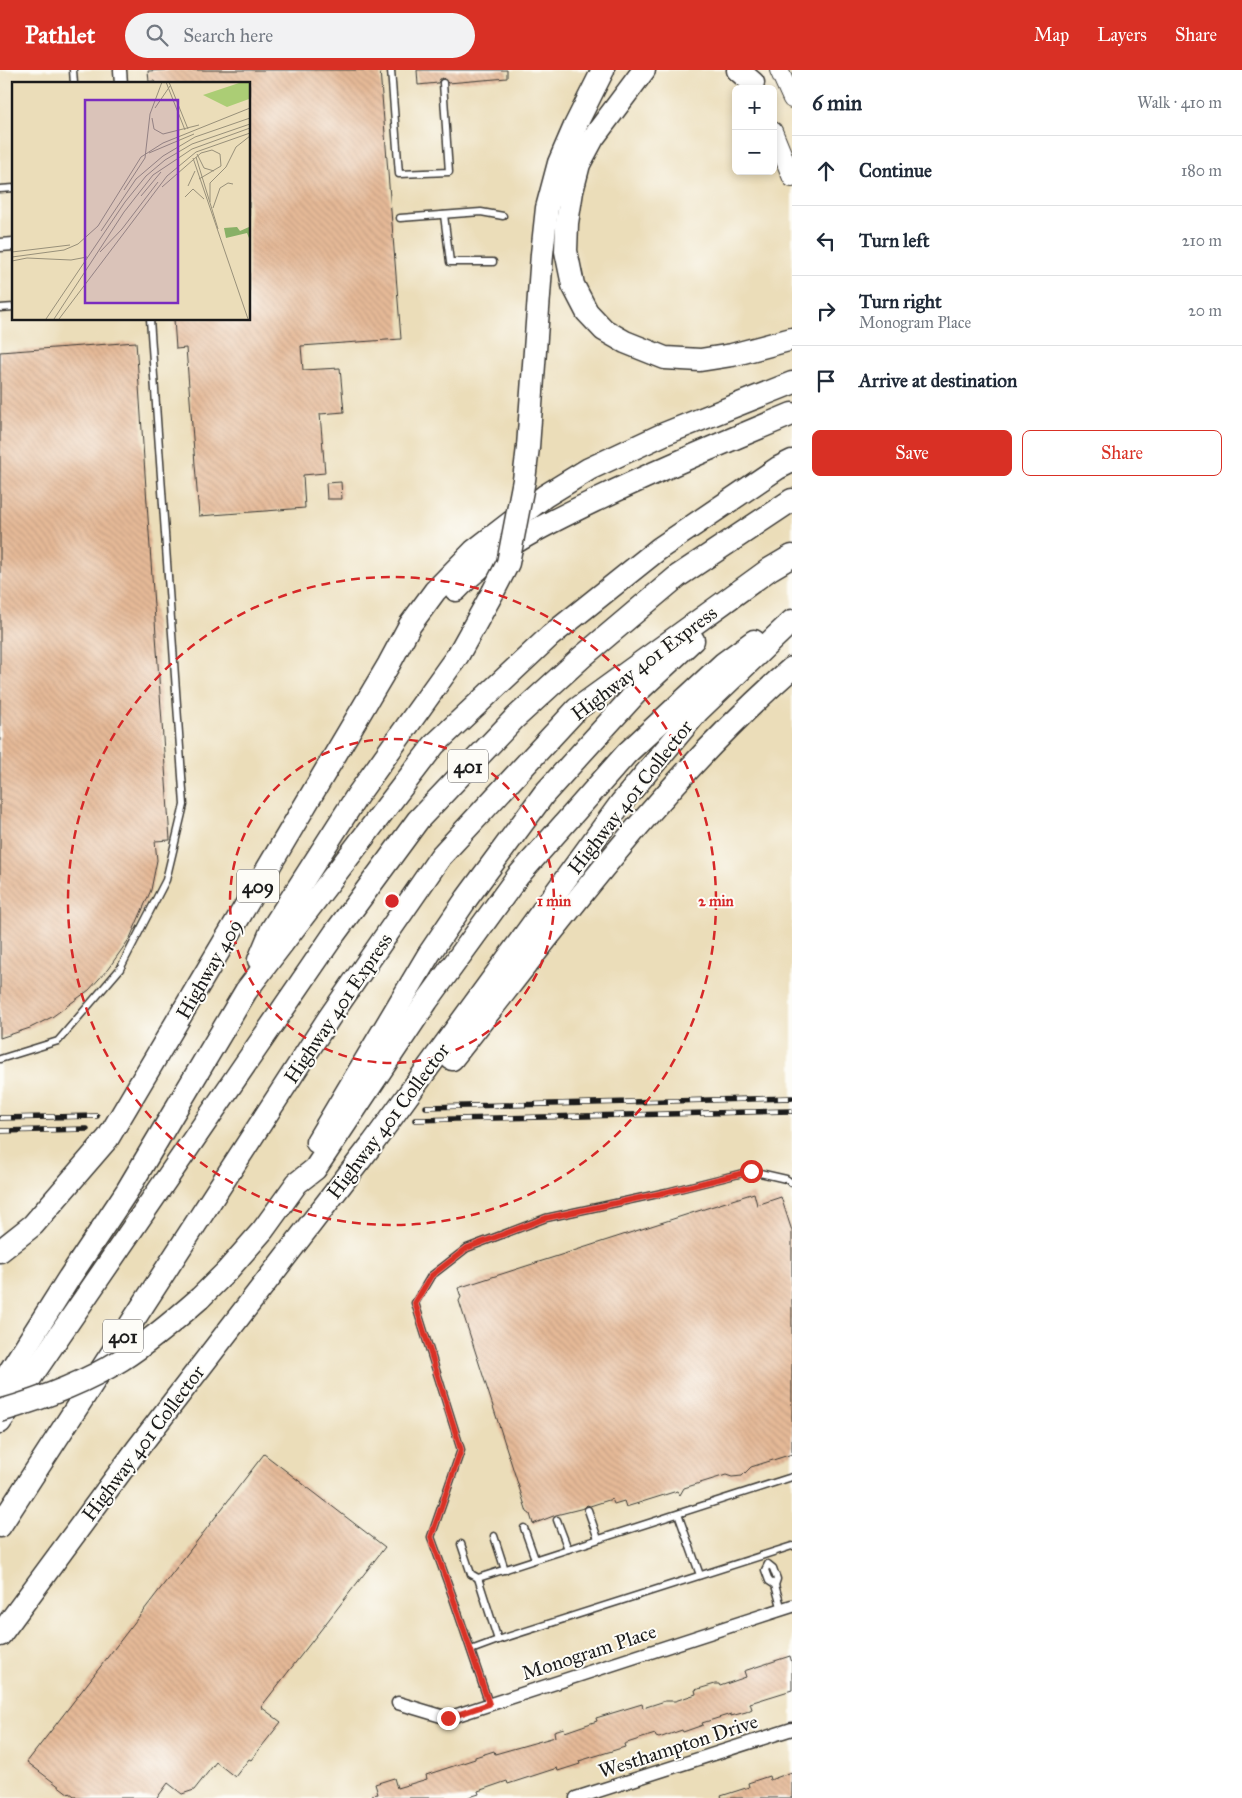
<!DOCTYPE html>
<html lang="en">
<head>
<meta charset="utf-8">
<style>
  :root { --surface:#fff; --page:#f2f2f3; --text:#1f2937; --muted:#747a83; --line:#e0e1e3; --accent:#d93025 }
  body { margin:0; font-family:"IM FELL Great Primer",serif; background:var(--page); color:var(--text) }
  .controls { position:absolute; right:15px; top:15px; display:grid; overflow:hidden; border-radius:8px; box-shadow:0 2px 8px #0003 }
  .controls button { width:45px; height:45px; display:grid; place-items:center; padding:0; border:0; border-bottom:1px solid var(--line); background:var(--surface); color:var(--text); font:25px sans-serif }
  .stop { position:absolute; width:15px; height:15px; margin:-11px; border:4px solid #d93025; border-radius:50%; background:#fff }
  .stop.end { background:#d93025; border-color:#fff; box-shadow:0 1px 5px #0008 }
  .list { margin:0; padding:0; list-style:none }
  h2 { display:flex; justify-content:space-between; align-items:center; height:65px; margin:0; padding:0 20px; font-size:21px }
  h2 small { font-size:16px; font-weight:400; color:var(--muted) }
  .list li { display:grid; grid-template-columns:32px 1fr auto; gap:15px; align-items:center; box-sizing:border-box; height:70px; padding:0 20px; border-top:1px solid var(--line) }
  .list b { display:block; font-size:19px; white-space:nowrap }
  .list p { margin:0; font-size:16px; white-space:nowrap; color:var(--muted) }
  .list em { font-size:16px; font-style:normal; color:var(--muted) }
  .actions { display:flex; gap:10px; padding:15px 20px }
  .actions a { flex:1; padding:11px 0; border:1px solid var(--accent); border-radius:8px; text-align:center; font-size:18px; color:var(--accent) }
  .actions .main { background:var(--accent); color:#fff }
  .icon { flex:none; width:28px; height:28px; fill:none; stroke:currentColor; stroke-width:2; stroke-linecap:round; stroke-linejoin:round }
  .map { position:relative; flex:none; width:792px; height:1728px; overflow:hidden }
  header { display:flex; align-items:center; gap:30px; box-sizing:border-box; height:70px; padding:0 25px; background:var(--accent); color:#fff }
  header strong { font-size:24px }
  nav { display:flex; gap:28px; margin-inline-start:auto; font-size:18px }
  .search { width:350px; height:45px; background:var(--page); display:flex; align-items:center; gap:12px; box-sizing:border-box; padding:0 18px; border-radius:28px; color:var(--muted); font-size:19px }
  main { display:flex }
  aside { flex:1; background:var(--surface) }
  .map>svg:first-child { display:block }
</style>
</head>
<body>
<header>
<strong>Pathlet</strong>
<div class="search"><svg class="icon" aria-label="search" viewBox="0 0 24 24"><circle cx="10" cy="10" r="6"/><path d="M15 15l6 6"/></svg>Search here</div>
<nav><a>Map</a><a>Layers</a><a>Share</a></nav>
</header>
<main>
<div class="map">
<svg width="792" height="1728" viewBox="0 0 792 1728">
  <defs>
    <pattern id="building-back-hatch" width="6" height="6" patternUnits="userSpaceOnUse" patternTransform="scale(1.25)"><rect width="6" height="6" fill="#e5b997"/><path d="M-1 5l2 2M0 0l6 6M5-1l2 2" fill="none" stroke="#c49e82"/></pattern>
  </defs>
  <rect width="100%" height="100%" fill="#fdfcf7"/>
  <filter id="ink" filterUnits="userSpaceOnUse"><feTurbulence type="fractalNoise" baseFrequency=".02" numOctaves="2"/><feDisplacementMap in="SourceGraphic" scale="10" xChannelSelector="R" yChannelSelector="G"/><feConvolveMatrix kernelMatrix="1 2 1 2 8 2 1 2 1" color-interpolation-filters="sRGB"/></filter>
  <filter id="wash" filterUnits="userSpaceOnUse"><feTurbulence type="fractalNoise" baseFrequency=".0096" numOctaves="4" result="noise"/><feDisplacementMap in="SourceGraphic" scale="20" xChannelSelector="R" yChannelSelector="G"/><feGaussianBlur stdDeviation="1.12" result="paint"/><feColorMatrix in="noise" values="0 0 0 0 0 0 0 0 0 0 0 0 0 0 0 0 0 1.4 0 .05"/><feComposite in="paint" operator="in"/></filter>
  <g filter="url(#wash)">
    <rect width="100%" height="100%" fill="#ebddb9"/>
    <g id="blocks">
      <g fill="url(#building-back-hatch)">
        <polygon points="165,0 380,0 401,269 301,276 303,300 340,298 344,342 320,344 325,403 303,405 305,438 199,446 186,278 176,279 174,249 249,249 249,14 155,14 154,11 149,12 148,1"/>
        <polygon points="417,0 507,0 507,8 448,13 443,8 440,9 438,13 418,15"/>
        <polygon points="136,272 170,770 155,771 157,790 151,820 130,868 108,899 89,920 52,947 30,958 0,968 0,282"/>
        <polygon points="341,412 342,429 327,429 326,413"/>
        <polygon points="754,1123 757,1135 781,1127 792,1161 792,1384 751,1397 742,1406 732,1407 726,1405 684,1418 680,1425 677,1421 626,1437 624,1431 614,1434 612,1429 590,1436 587,1435 584,1438 556,1445 533,1454 530,1444 527,1442 459,1231 461,1227 458,1218"/>
        <polygon points="264,1384 385,1477 261,1637 281,1652 251,1690 249,1689 235,1707 216,1692 194,1720 182,1724 168,1713 157,1728 77,1728 70,1723 69,1724 27,1692"/>
        <polygon points="790,1586 792,1593 792,1620 750,1633 752,1639 746,1642 731,1646 731,1644 702,1653 703,1655 683,1662 682,1660 659,1668 656,1667 655,1664 624,1674 625,1677 579,1691 580,1694 558,1701 557,1698 508,1714 507,1711 478,1721 479,1724 466,1728 373,1728 372,1725 378,1724 375,1714 394,1708 397,1718 427,1709 426,1705 475,1689 475,1687 494,1681 495,1684 555,1667 554,1661 564,1658 565,1662 597,1651 596,1648 642,1634 643,1638 665,1631 675,1631 696,1624 695,1620 715,1614 719,1614 720,1616 746,1607 744,1601"/>
        <polygon points="792,1702 792,1728 722,1728 721,1726 749,1717 748,1713 769,1706 770,1710"/>
      </g>
    </g>
  </g>
  <g filter="url(#ink)">
    <use href="#blocks" fill-opacity="0" stroke="#3b3934" stroke-width="1"/>
    <g fill="none" stroke-linecap="round" stroke-linejoin="round">
      <g stroke="#3b3934" stroke-width="9">
        <g id="service">
          <polyline points="73,0 74,14"/>
          <polyline points="391,0 399,104 449,102 443,13"/>
          <polyline points="0,119 14,118"/>
          <polyline points="444,145 450,192 493,192"/>
          <polyline points="400,148 481,142 503,146"/>
          <polyline points="0,238 14,237"/>
          <polyline points="0,989 58,971 120,899 166,810 184,735 150,249"/>
          <polyline points="792,1407 478,1508 498,1570 792,1476"/>
          <polyline points="588,1440 598,1469"/>
          <polyline points="678,1444 700,1505"/>
          <polyline points="557,1450 568,1479"/>
          <polyline points="524,1458 535,1489"/>
          <polyline points="494,1466 505,1500"/>
          <polyline points="461,1474 471,1504 478,1508"/>
          <polyline points="775,1515 769,1511 765,1500 768,1494 773,1498 777,1509 775,1515 782,1540"/>
          <polyline points="471,1580 498,1570"/>
          <polyline points="489,1634 452,1525 431,1467 461,1380 415,1233 431,1206 467,1178 546,1148 667,1122 751,1101 786,1109 792,1113"/>
        </g>
      </g>
      <g stroke="#3b3934" stroke-width="15">
        <g id="minor">
          <polyline points="120,0 121,14"/>
          <polyline points="0,175 14,174"/>
          <polyline points="398,1633 448,1648 792,1536"/>
          <polyline points="576,1728 792,1659"/>
        </g>
      </g>
      <g stroke="#3b3934" stroke-width="20">
        <g id="secondary">
          <polyline points="779,0 792,29"/>
          <polyline points="773,61 792,108"/>
        </g>
      </g>
      <g stroke="#3b3934" stroke-width="25">
        <g id="motorway">
          <polyline points="644,0 593,68 579,94 572,121 567,153 566,181 573,215 587,242 604,260 625,272 665,288 700,290 732,285 792,269"/>
          <polyline points="738,0 753,13"/>
          <polyline points="528,377 542,184 547,138 559,93 575,56 603,0"/>
          <path d="M456,520c40,-43 92,-67 144,-92 63,-30 127,-57 192,-84"/>
          <polyline points="259,890 272,859 357,726 458,585 493,522"/>
          <path d="M452,989c107,-135 210,-277 340,-391"/>
          <polyline points="317,1072 429,884 467,828 544,724 636,623 693,570"/>
          <polyline points="0,1181 33,1155 108,1068 389,594 410,555 435,521 474,481 545,426 589,399 664,364 792,313"/>
          <polyline points="200,1228 227,1201 263,1160 297,1113 315,1099 427,931 518,806 627,683 724,593 754,571"/>
          <polyline points="0,1317 69,1208 127,1121 246,921 434,675 550,566 660,478 778,398 792,391"/>
          <polyline points="0,1352 335,863 418,750 515,648 582,587 678,506 792,430"/>
          <polyline points="0,1456 329,948 441,786 577,639 770,499 792,486"/>
          <polyline points="0,1565 138,1378 373,1073 621,733 698,641 792,551"/>
        </g>
      </g>
      <use href="#service" stroke="#fff" stroke-width="6"/>
      <use href="#minor" stroke="#fff" stroke-width="12"/>
      <use href="#secondary" stroke="#fff" stroke-width="18"/>
      <use href="#motorway" stroke="#fff" stroke-width="22"/>
      <g stroke="#1c1c1c" stroke-width="5.5">
        <g id="rail">
          <polyline points="426,1037 792,1028"/>
          <polyline points="0,1048 97,1046"/>
          <polyline points="415,1050 792,1041"/>
          <polyline points="0,1061 87,1059"/>
        </g>
      </g>
      <use href="#rail" stroke="#fdfcf7" stroke-width="4" stroke-dasharray="11" stroke-linecap="butt"/>
      <g stroke="#3b3934" stroke-width="25" stroke-linecap="butt">
        <g id="motorway-bridge">
          <polyline points="493,522 508,493 524,410 528,377"/>
          <path d="M0,1341c41,-12 84,-28 121,-51 28,-18 54,-40 79,-62"/>
        </g>
      </g>
      <use href="#motorway-bridge" stroke="#fff" stroke-width="22"/>
    </g>
  </g>
  <g fill="none" stroke-linecap="round" stroke-linejoin="round" filter="url(#ink)">
    <polyline stroke="#d93025" stroke-width="6" points="448,1648 489,1634 452,1525 431,1467 461,1380 415,1233 431,1206 467,1178 546,1148 667,1122 751,1101"/>
  </g>
  <g fill="none" stroke="#d62828" stroke-width="2.5" stroke-dasharray="9 6">
    <circle cx="392" cy="831" r="162"/>
    <circle cx="392" cy="831" r="324"/>
  </g>
  <g text-anchor="middle" stroke-width="4" stroke-linejoin="round" paint-order="stroke">
    <g fill="#fdfcf7" stroke="#605f5e" stroke-width="1">
      <rect x="448" y="679.5" width="40" height="33" rx="4"/>
      <rect x="237" y="799.5" width="42" height="33" rx="4"/>
      <rect x="103" y="1249.5" width="40" height="33" rx="4"/>
    </g>
    <g font-size="19" font-weight="bold" fill="#1c1c1c">
      <text x="468" y="703">401</text>
      <text x="258" y="823">409</text>
      <text x="123" y="1273">401</text>
    </g>
    <g font-size="20" fill="#1c1c1c" stroke="#fdfcf7">
      <text transform="translate(644 593) rotate(-37)" y="7">Highway 401 Express</text>
      <text transform="translate(630 727) rotate(-52)" y="7">Highway 401 Collector</text>
      <text transform="translate(209 899) rotate(-60)" y="7">Highway 409</text>
      <text transform="translate(338 938) rotate(-56)" y="7">Highway 401 Express</text>
      <text transform="translate(388 1051) rotate(-53)" y="7">Highway 401 Collector</text>
      <text transform="translate(143 1373) rotate(-53)" y="7">Highway 401 Collector</text>
      <text transform="translate(589 1582) rotate(-18)" y="7">Monogram Place</text>
      <text transform="translate(678 1676) rotate(-18)" y="7">Westhampton Drive</text>
    </g>
  </g>
  <g transform="translate(12 12)">
    <rect width="238" height="238" fill="#ebddb9"/>
    <path d="M225,145l3,4 9,-4v11l-2,-5 -21,5 -2,-10z" fill="#88b066"/>
    <path d="M230,0h7v17l-22,8 -24,-12z" fill="#abcd75"/>
    <path fill="none" stroke="#98907a" stroke-width="1" d="M154,0l19,48M157,0l19,47M143,26l15,-22M140,36l2,11 9,5 36,-9M137,71l45,-19M185,72l7,14 10,3M184,75l22,72M181,76l55,161M176,104l7,-15M150,105l39,-34 11,-3 8,4 1,12 -22,13M112,108l21,-32 5,-44 12,-32M129,114l20,-24M173,115l8,-8 11,10M198,120v-19l16,-16 10,-20 14,-11M201,126l7,-20 8,-5 5,1M89,149l35,-52 27,-23 32,-19 55,-19M0,170l58,-7M88,170l22,-23 36,-47M0,175l52,-7 14,-6 20,-18 43,-69 22,-14 87,-35M0,179l15,-3 44,2 16,-3M34,237l79,-117 21,-26 19,-16 27,-16 58,-20M42,237l70,-107 29,-37 39,-26 58,-21M47,237l108,-143 29,-24 54,-19"/>
    <path fill="#7b2cbf" fill-opacity="0.15" stroke="#7b2cbf" stroke-width="2.5" d="M73,18h93v203h-93z"/>
    <rect width="238" height="238" fill="none" stroke="#1c1c1c" stroke-width="2.5"/>
  </g>
  <circle cx="392" cy="831" r="8" fill="#d62828" stroke="#fdfcf7" stroke-width="2.5"/>
  <g font-size="15" text-anchor="middle" font-weight="bold" fill="#d62828" stroke="#fdfcf7" stroke-width="4" stroke-linejoin="round" paint-order="stroke">
    <text x="554" y="836">1 min</text>
    <text x="716" y="836">2 min</text>
  </g>
</svg>
<div class="controls">
<button>+</button>
<button>−</button>
</div>
<div class="stop" style="left:751px;top:1101px"></div>
<div class="stop end" style="left:448px;top:1648px"></div>
</div>
<aside>
<h2>6 min<small>Walk · 410 m</small></h2>
<ul class="list">
<li><svg class="icon" aria-label="ahead" viewBox="0 0 24 24"><path d="M12 20V5M6 11l6-6 6 6"/></svg><div><b>Continue</b></div><em>180 m</em></li>
<li><svg class="icon" aria-label="left" viewBox="0 0 24 24"><path d="M17 20v-9H6M10 6l-5 5 5 5"/></svg><div><b>Turn left</b></div><em>210 m</em></li>
<li><svg class="icon" aria-label="right" viewBox="0 0 24 24"><path d="M7 20v-9h11M14 6l5 5-5 5"/></svg><div><b>Turn right</b><p>Monogram Place</p></div><em>20 m</em></li>
<li><svg class="icon" aria-label="arrive" viewBox="0 0 24 24"><path d="M6 21V4h12l-3 4 3 4H6"/></svg><div><b>Arrive at destination</b></div></li>
</ul>
<div class="actions"><a class="main">Save</a><a>Share</a></div>
</aside>
</main>
</body>
</html>
